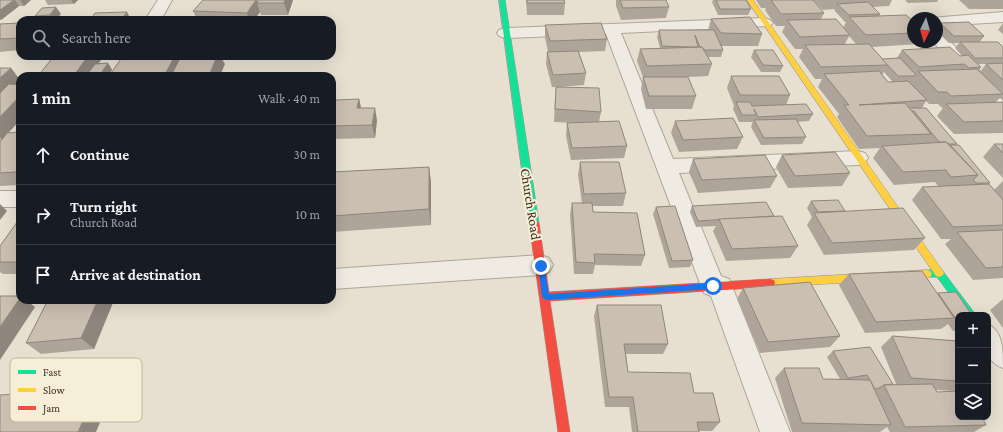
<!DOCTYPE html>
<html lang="en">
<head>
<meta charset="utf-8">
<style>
  :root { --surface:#171b24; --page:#242831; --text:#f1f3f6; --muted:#9ea1a6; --line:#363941 }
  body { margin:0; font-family:"Crimson Pro",serif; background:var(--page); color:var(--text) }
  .controls { position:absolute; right:12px; bottom:12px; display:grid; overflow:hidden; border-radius:8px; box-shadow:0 4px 16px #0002 }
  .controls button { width:36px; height:36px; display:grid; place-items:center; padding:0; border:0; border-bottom:1px solid var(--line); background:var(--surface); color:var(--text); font:20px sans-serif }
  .compass { position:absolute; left:907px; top:12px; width:36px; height:36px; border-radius:50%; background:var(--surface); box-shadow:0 4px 16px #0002; rotate:185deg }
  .stop { position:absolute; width:12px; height:12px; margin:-9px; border:3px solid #1a73e8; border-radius:50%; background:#fff }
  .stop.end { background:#1a73e8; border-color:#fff; box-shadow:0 1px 4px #0008 }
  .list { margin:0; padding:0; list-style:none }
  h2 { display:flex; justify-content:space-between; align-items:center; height:52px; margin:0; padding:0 16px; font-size:17px }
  h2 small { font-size:13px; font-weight:400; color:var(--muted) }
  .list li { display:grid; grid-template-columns:26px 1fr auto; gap:12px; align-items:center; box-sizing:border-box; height:60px; padding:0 16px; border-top:1px solid var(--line) }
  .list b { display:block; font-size:15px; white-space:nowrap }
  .list p { margin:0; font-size:13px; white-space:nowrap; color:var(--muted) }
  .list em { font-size:13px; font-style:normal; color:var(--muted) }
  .icon { flex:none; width:22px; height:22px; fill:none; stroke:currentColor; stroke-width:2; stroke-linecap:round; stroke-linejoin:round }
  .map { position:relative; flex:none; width:1003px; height:432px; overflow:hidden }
  .search { position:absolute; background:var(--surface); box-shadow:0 4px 16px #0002; left:16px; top:16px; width:320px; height:44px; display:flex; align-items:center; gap:10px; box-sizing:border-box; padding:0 14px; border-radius:12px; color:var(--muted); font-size:15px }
  .panel { position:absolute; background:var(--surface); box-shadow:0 4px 16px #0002; left:16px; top:72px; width:320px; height:232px; border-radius:12px }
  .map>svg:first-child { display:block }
</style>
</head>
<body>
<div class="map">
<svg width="1003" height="432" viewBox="0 0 1003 432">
  <rect width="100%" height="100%" fill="#e7e0d1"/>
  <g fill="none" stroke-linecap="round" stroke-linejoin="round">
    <g stroke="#ada599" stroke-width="2">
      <g id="street">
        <polygon points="158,0 172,0 161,20 145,20"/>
        <polygon points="1003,12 1003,22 937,26 937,18 931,18"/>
        <polygon points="765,18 770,20 773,23 770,26 621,33 673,159 858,151 865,153 868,158 865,163 858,165 679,173 721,276 729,279 732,286 790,432 760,432 711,296 704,293 701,286 606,34 505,38 499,36 497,33 499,30 505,28"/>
        <polygon points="937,32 943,34 1003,95 1003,112 997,110 933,42 937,42"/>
        <rect x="0" y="191" width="20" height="16"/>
        <polygon points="541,255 549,258 553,265 549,272 541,275 332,289 332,269"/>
        <path d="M988,324c15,8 15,25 15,44 -21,-8 -15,-24 -15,-44z"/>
      </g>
    </g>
    <g stroke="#9c958a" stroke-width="1">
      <g id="fast">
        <polygon points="499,0 505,0 539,223 537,225 531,225 529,223"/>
        <polygon points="939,269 942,270 976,315 965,315 937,277 924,277 922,274 924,271"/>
      </g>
    </g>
    <g stroke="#9c958a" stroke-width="1">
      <g id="slow">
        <polygon points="747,0 753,0 942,270 944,273 942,276 939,277 936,276"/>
        <polygon points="927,270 930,271 932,274 930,277 927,278 770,287 766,286 765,283 766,280 770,279"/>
      </g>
    </g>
    <g stroke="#9c958a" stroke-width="1">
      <polygon id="jam" points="534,220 537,221 539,223 549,292 770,279 774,280 775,283 774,286 770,287 550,301 570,432 558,432 529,223 531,221"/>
    </g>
    <use href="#street" fill="#efebe3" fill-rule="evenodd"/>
    <use href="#fast" fill="#16e098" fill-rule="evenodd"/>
    <use href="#slow" fill="#ffcf43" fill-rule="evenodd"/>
    <use href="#jam" fill="#f24e42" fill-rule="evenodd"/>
  </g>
  <g fill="#afa499" fill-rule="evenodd">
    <polygon points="0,0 31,0 24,6 19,6 1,20 0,20"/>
    <polygon points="45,0 78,0 74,4 48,5"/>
    <polygon points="203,0 257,0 258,2 293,0 288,15 261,15 260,12 254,20 177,20 196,17 193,11"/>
    <polygon points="526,0 564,0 565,3 564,15 527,15"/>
    <polygon points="616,0 666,0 669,7 666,18 621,20 616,6"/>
    <polygon points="713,0 746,0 751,9 748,15 718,15 712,2"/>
    <path d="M756,0h57l11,13 -3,6 22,9 3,-6h-1l-11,-12 1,-1 -12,1 -10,-10h79l-3,6 -16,1 7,7 -1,2 34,5v21h7l-1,2 -47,3 10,12 15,-1 5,-8 60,6 -7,-8 4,-5h-10l-12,-12v-4l3,-4 44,13 -4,6 23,5v54l-3,-3 -4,4h7v31l-49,1 -17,-18 6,-8h-1l-4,-4h-9l-3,-3 -4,7 35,36 -1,1 34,38 -2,1 6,6 9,-9v97l-30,2 -28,-36 6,-5h-10l-29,-39 10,-13h17l-4,-5 -41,3 -21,-27 7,-10 -21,1 -22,-32 2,-3 -21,-27 4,-8h-7l-16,-22 4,-8h-8l-13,-17 3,-6h-9l-11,-16 1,-2h-5zM849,36l7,8h-11zM978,64h8l-6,8 -1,-1 2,-4zM884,72l8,9v1h-4l-6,-7z"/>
    <polygon points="905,0 938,0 937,2 908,3"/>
    <polygon points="959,0 1003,0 1003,9 969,9"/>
    <polygon points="61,14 55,20 38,20 35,16"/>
    <polygon points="711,19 762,34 758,46 721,46 723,50 721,57 708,57 712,64 708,76 688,77 696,96 692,109 646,109 641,89 643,77 637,61 640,49 660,48 657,37 659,30 708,30"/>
    <polygon points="20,23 20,50 0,52 0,24"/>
    <polygon points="1003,23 1003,34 998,30"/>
    <polygon points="545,25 607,39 605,51 579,52 586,73 584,85 558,87 601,112 599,122 627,146 624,158 571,160 566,136 567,123 576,123 554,122 555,99 556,87 552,87 546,64 547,52 548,52 545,37"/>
    <polygon points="754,50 783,66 780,72 761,72 751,57"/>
    <polygon points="101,60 98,64 108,63 112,70 108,76 38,76"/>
    <polygon points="0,68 11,68 20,80 20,81 16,84 20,120 8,133 20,132 20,185 0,186 0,142 2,140 0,140"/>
    <polygon points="731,76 790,95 786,105 813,114 809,121 797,122 806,137 802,144 761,145 751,127 753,121 753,122 739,122 733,109 734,106 727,88"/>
    <polygon points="359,99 361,108 377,120 375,138 332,139 332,109 334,109"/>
    <polygon points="675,121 743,137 737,149 679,152 671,133"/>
    <polygon points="994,144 1003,144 1003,178 983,157"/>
    <polygon points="782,155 850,173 842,186 788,188 776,167"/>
    <polygon points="693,159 777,176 770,188 698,193 689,172"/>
    <polygon points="580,162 626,193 623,206 592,206 593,212 645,255 641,266 595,265 593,274 574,274 570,215 572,203 582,203 578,175"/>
    <polygon points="429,167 431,183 431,225 332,232 332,172"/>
    <polygon points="811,201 845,211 925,238 914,250 824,255 807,225 812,217 807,208"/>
    <polygon points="692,206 774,217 798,246 790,258 726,261 713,231 716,226 696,227 690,212"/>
    <polygon points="656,207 693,260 690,267 669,268 653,214"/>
    <polygon points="20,218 20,274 3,274 0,272 0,246"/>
    <polygon points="849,274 938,294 938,293 958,315 958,331 953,331 948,324 941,329 865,333 839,285"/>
    <polygon points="743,288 840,336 830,347 760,353 737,299"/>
    <polygon points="1003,299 1003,328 990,310"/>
    <polygon points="48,300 114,300 94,349 41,354 26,343"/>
    <polygon points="597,305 668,344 663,354 626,354 628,372 694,393 720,422 712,431 699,431 699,432 632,432 629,407 605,407 594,316"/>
    <path d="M892,336l66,5v76l28,8 -12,7h-84l-3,-5 -7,5h-88l-17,-54 9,-10 39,11h17l-13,-22 6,-6 60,33h3l-15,-37zM936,390l22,1 -21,1z"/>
  </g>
  <g fill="#8e867d">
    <polygon points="14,0 15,0 19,6 1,20 0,18 0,10"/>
    <polygon points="20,0 31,0 24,6"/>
    <polygon points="71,0 78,0 74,4"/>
    <polygon points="256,0 257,0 258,3 257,3 260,12 254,20 249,20 247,13"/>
    <polygon points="285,0 293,0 288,15 284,3"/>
    <polygon points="56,7 61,14 55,20 53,20 50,15"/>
    <polygon points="127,12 131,20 121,20"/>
    <polygon points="88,56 99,56 101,60 90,76 77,76 75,74"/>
    <polygon points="175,56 178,56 183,65 177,76 164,76"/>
    <polygon points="217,56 224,56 222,59 225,64 220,76 209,76"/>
    <polygon points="108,63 112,70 108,76 99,76"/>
    <polygon points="11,68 20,80 20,81 1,99 0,98 0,78"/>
    <polygon points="20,96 20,120 2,140 0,137 0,117"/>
    <polygon points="359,99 362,112 357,108"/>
    <polygon points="375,108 377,120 375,138 372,125"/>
    <polygon points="20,166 20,176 16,172"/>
    <polygon points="429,167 431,183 431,225 429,209"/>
    <polygon points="0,204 7,211 0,220"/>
    <polygon points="20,298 20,300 26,300 35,307 0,360 0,327"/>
    <polygon points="98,300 114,300 94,349 81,338"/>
    <polygon points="97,389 110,399 96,432 78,432"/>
  </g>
  <g fill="#cbbfb2" stroke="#8e867d">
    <polygon points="0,0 14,0 0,10"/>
    <polygon points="203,0 256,0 247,13 193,11"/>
    <polygon points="259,0 285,0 284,3 257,3"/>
    <polygon points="527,0 564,0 565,3 527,3"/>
    <polygon points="620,0 666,0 669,7 623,8"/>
    <polygon points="716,0 746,0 751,9 720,9"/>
    <polygon points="771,0 813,0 824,13 781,14"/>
    <polygon points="868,2 880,14 849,15 837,4"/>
    <polygon points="56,7 50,15 35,16 42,8"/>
    <polygon points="127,12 121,20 90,20 95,13"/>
    <polygon points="906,15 913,21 913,33 866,35 849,17"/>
    <polygon points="180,17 203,17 201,20 177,20"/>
    <polygon points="750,17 762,34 721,33 711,19"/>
    <polygon points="836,19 850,35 800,37 787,20"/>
    <polygon points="969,22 984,36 954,36 940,23"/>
    <polygon points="20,23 20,38 0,39 0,24"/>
    <polygon points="601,23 607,39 550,41 545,25"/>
    <polygon points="659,30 714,30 723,50 704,50 702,47 700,47 695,35 698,47 689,47 662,46"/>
    <polygon points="960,42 998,42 1003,47 1003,58 975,58"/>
    <polygon points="869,44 888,65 821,67 805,45"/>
    <polygon points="702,47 712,64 647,66 640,49"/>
    <polygon points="950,47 960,56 968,55 981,67 969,68 964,64 919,67 902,50"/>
    <polygon points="754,50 773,50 783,66 763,65"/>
    <polygon points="578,51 586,73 553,75 547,52"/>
    <polygon points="54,56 88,56 75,74 38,76"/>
    <polygon points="123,56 175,56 164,76 109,76"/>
    <polygon points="181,56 217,56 209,76 171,76"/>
    <polygon points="900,58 916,75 915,76 898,76 882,59"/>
    <polygon points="108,63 99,76 86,76 95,64"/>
    <polygon points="1003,63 1003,80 986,64"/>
    <polygon points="0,68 11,68 0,78"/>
    <polygon points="977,69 1003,94 951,96 947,92 938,92 918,71"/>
    <polygon points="879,71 888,82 908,81 927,100 859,105 905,103 931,134 867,136 844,105 849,105 824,74"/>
    <polygon points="731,76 779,76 790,95 740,95"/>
    <polygon points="643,77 688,77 696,96 649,96"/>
    <polygon points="9,84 20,85 20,96 0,117 0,93"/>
    <polygon points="556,87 599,88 601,112 555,109"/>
    <polygon points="359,99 357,108 375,108 372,125 332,126 332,109 334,109 336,100"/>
    <polygon points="736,102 750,102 752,106 806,104 813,114 758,117 754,109 756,115 742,115"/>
    <polygon points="1003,102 1003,121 964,122 946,104"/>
    <polygon points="909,108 926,108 957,144 949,144 946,142 939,142 914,111 912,111"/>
    <polygon points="733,118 743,137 683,140 675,121"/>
    <polygon points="796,119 806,137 764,138 754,120"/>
    <polygon points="619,121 627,146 572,148 567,123"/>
    <polygon points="20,132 20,166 16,172 0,173 0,142 7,133"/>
    <polygon points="946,142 978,175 951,177 946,170 903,172 882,146"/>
    <polygon points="994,144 1003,144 1003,153"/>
    <polygon points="950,145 959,145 990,183 976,183 973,180 978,175"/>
    <polygon points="835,152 850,173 795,176 782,155"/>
    <polygon points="765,155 777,176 702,180 693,159"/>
    <polygon points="580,162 619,162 626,193 584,194"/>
    <polygon points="429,167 429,209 332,216 332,172"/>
    <polygon points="989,184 1003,200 1003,225 953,227 922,187"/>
    <polygon points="838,200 845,211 818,212 811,201"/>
    <polygon points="766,202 774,216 698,221 692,206"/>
    <polygon points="572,203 592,203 593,212 637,213 645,255 594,254 595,263 576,262"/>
    <polygon points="675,206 693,260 672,261 656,207"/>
    <polygon points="903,208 925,238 832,243 814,213"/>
    <polygon points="782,216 798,246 732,249 719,219"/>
    <polygon points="20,218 20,262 0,262 0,246"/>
    <polygon points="1003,230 1003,267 986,268 957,232"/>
    <polygon points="922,271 954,318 876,322 849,274"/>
    <polygon points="810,282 840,336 768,342 743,288"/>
    <polygon points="956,292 972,315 958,315 958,322 938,293"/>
    <polygon points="0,296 20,296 20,298 0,327"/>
    <polygon points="48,300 98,300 81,338 26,343"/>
    <polygon points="597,305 661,305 668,344 624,344 628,372 690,373 694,393 713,393 720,422 697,422 699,432 638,432 633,397 609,397"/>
    <polygon points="892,336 958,341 958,381 911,378"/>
    <polygon points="870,347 893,384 884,385 879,388 875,389 870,380 867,375 848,378 833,351"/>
    <polygon points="784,368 819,368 823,379 870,380 891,425 802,423"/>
    <polygon points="932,384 937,392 958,391 958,417 982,417 986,425 905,427 884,385"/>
    <polygon points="97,389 78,432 0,432 0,395"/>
  </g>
  <polygon fill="#1a73e8" points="538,263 541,263 544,266 549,294 713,283 717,286 713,289 546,300 542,297"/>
  <g text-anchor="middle" stroke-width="4" stroke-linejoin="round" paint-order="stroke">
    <g font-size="14" fill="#3d2e20" stroke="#f7eed8">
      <text transform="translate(531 204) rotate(81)" y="5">Church Road</text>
    </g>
  </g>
  <rect x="10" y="358" width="132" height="64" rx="6" fill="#f7eed8" stroke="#bfb4a1" stroke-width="1"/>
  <rect x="18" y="370" width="18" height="4" fill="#16e098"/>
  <rect x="18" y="388" width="18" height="4" fill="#ffcf43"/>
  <rect x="18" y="406" width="18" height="4" fill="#f24e42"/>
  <g font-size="11" fill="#3d2e20">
    <text x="43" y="376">Fast</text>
    <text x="43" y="394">Slow</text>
    <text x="43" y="412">Jam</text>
  </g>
</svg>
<div class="controls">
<button>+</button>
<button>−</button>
<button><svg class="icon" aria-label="layers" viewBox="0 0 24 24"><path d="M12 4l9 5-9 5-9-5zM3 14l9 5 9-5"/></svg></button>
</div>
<svg class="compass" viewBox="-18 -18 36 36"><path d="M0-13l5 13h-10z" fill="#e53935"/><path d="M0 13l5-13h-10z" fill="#9ea1a6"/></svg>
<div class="stop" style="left:713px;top:286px"></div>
<div class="stop end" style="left:541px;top:266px"></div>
<div class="search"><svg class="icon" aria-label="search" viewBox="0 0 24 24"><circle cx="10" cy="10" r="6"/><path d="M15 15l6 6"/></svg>Search here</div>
<section class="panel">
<h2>1 min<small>Walk · 40 m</small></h2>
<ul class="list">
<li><svg class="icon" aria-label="ahead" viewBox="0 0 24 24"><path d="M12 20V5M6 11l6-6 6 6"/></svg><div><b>Continue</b></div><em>30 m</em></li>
<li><svg class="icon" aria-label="right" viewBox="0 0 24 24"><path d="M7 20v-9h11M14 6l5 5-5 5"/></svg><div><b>Turn right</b><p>Church Road</p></div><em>10 m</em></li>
<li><svg class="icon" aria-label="arrive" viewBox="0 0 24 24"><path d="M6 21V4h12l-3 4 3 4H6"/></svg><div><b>Arrive at destination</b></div></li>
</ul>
</section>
</div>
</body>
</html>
